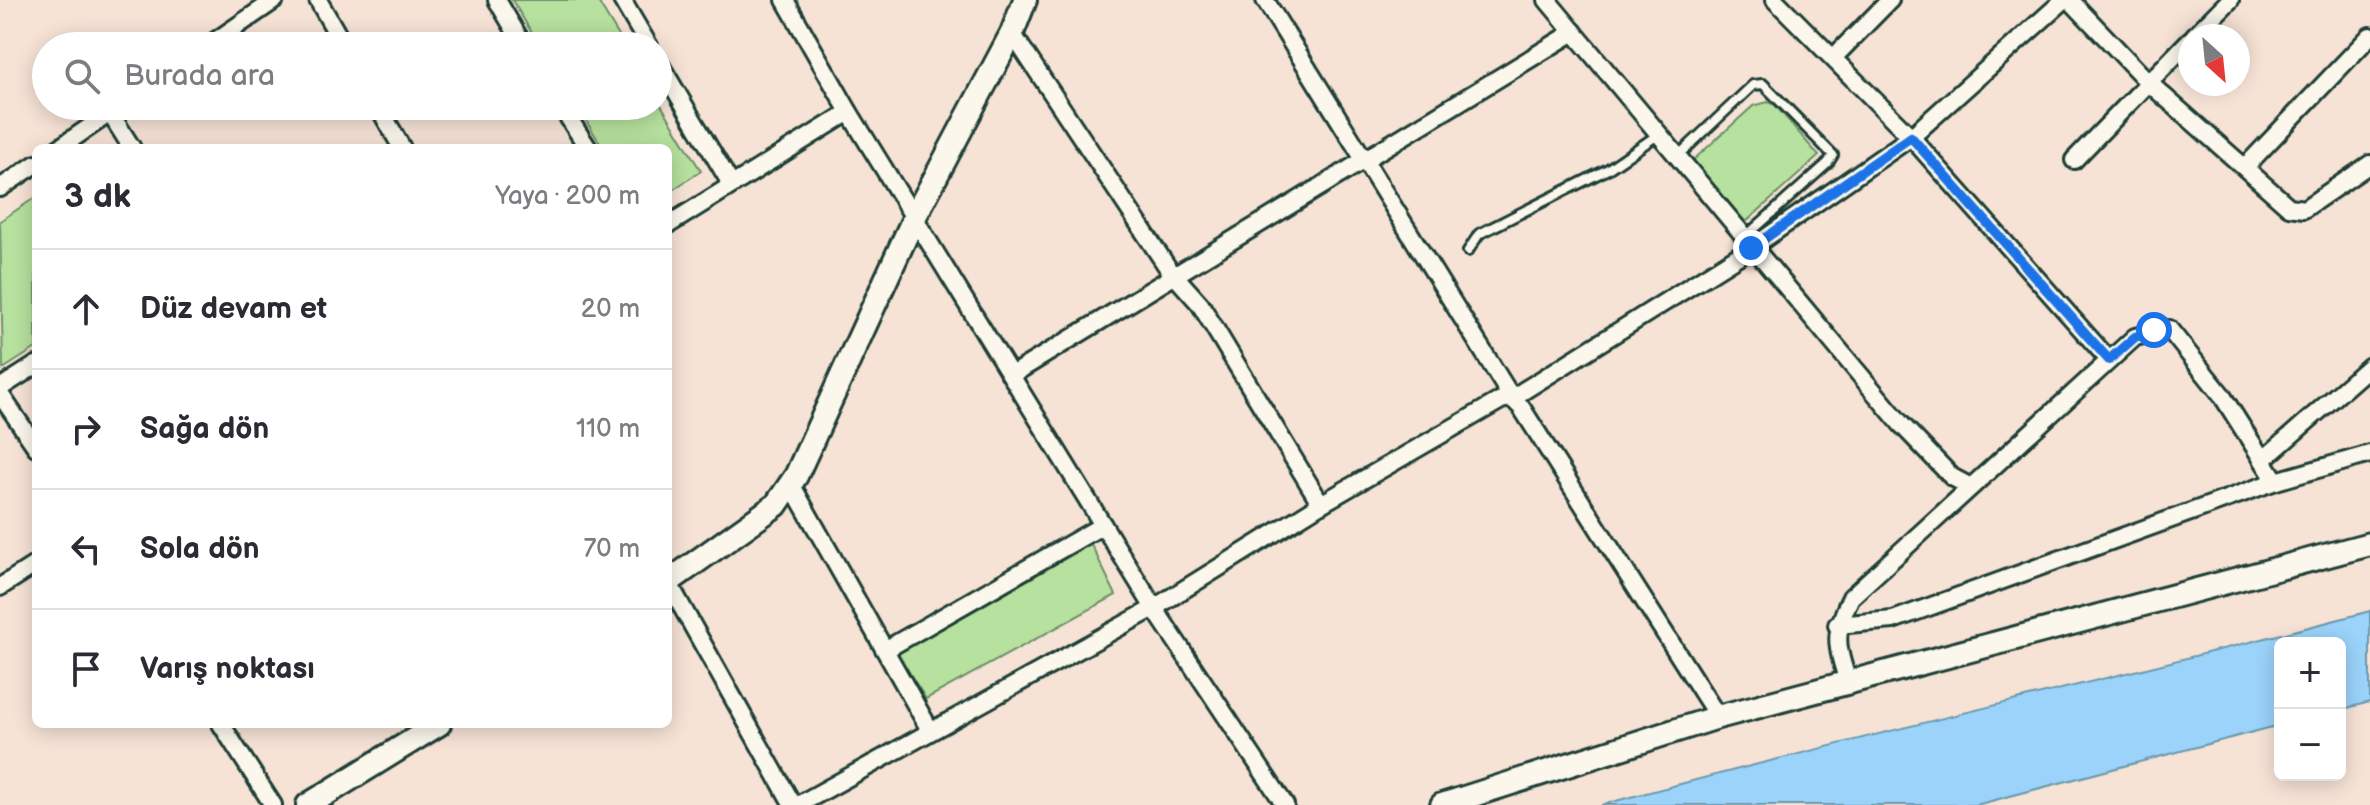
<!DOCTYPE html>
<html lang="tr">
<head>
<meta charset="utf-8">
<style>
  :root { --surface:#fff; --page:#f2f2f3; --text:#2b2b33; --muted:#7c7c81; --line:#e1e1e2 }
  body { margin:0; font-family:"Balsamiq Sans",sans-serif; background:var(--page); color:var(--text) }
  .controls { position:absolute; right:24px; bottom:24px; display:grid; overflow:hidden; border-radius:12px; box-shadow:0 4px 20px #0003 }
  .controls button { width:72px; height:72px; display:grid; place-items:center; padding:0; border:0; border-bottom:2px solid var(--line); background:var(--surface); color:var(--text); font:40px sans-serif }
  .compass { position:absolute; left:2178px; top:24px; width:72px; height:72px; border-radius:50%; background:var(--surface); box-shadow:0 4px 20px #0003; rotate:153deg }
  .stop { position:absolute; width:24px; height:24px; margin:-18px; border:6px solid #1a73e8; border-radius:50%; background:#fff }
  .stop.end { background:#1a73e8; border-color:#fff; box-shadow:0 2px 8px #0008 }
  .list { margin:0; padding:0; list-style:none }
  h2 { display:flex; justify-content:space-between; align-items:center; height:104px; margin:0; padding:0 32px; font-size:34px }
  h2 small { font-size:26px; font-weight:400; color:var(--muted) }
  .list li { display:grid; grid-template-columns:52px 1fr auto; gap:24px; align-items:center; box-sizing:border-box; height:120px; padding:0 32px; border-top:2px solid var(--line) }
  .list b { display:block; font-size:30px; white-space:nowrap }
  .list em { font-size:26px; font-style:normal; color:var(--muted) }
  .icon { flex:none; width:44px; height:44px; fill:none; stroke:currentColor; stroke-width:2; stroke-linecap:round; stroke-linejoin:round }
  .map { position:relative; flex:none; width:2370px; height:805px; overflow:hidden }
  .search { position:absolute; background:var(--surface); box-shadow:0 4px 20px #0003; left:32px; top:32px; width:640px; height:88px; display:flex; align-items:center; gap:20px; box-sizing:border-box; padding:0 28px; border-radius:44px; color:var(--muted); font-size:30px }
  .panel { position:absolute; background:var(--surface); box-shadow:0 4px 20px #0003; left:32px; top:144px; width:640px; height:584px; border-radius:12px }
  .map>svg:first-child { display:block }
</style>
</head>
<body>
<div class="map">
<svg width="2370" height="805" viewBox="0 0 2370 805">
  <rect width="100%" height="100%" fill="#f7e3d6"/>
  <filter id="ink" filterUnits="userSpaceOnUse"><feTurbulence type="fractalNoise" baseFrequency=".0125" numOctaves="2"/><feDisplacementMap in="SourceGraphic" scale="16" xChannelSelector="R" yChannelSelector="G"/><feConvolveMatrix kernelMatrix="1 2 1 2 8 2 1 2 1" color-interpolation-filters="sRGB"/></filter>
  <g filter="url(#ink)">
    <g fill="#b7e19e" stroke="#6b8f69" stroke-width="2">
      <polygon points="512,0 597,0 625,46 540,46"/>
      <polygon points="658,100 701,171 668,193 668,148 603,148 577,106 658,106"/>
      <polygon points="1768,102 1775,105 1819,156 1745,223 1690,163 1753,106"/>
      <polygon points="36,197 36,348 3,369 0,221"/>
      <polygon points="1091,544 1116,595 926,699 897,654"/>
    </g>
    <path fill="#9bd3fa" stroke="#6997ab" stroke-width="2" d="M2370,611v91l-30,8v-67h-60v82l-304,80h-375c255,-69 514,-126 769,-194z"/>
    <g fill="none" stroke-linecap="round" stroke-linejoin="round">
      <g stroke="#1f3d34" stroke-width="14">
        <g id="lane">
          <polyline points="1678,156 1753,85 1763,84 1833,155 1828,163 1744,238"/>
          <polyline points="1468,251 1479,234 1608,169 1659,134"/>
        </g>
      </g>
      <g stroke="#1f3d34" stroke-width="22">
        <g id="street">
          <polyline points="318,0 344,46"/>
          <polyline points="497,0 524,46"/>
          <polyline points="622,0 649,46"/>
          <polyline points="785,0 849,112 1154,608 1285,805"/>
          <polyline points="1265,0 1512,398 1751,248 1911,137 2064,0"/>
          <polyline points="1547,0 1901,424 1952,477 1969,486"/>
          <polyline points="1775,0 1911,137 2109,360"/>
          <polyline points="2070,0 2149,83 2289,207 2304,209 2370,164"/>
          <polyline points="1012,33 1168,268 1200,304 1321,504"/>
          <polyline points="2194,36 2230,0"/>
          <polyline points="208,46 275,0"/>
          <polyline points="1834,57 1890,0"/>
          <polyline points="658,61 731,184"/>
          <polyline points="378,106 402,148"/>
          <polyline points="561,106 588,148"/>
          <polyline points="110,113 132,148"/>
          <polyline points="59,148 120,106"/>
          <polyline points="2074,160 2190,40"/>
          <polyline points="2246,166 2370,36"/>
          <polyline points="0,188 36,164"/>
          <polyline points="668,225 849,112"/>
          <polyline points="1013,374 1574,32"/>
          <polyline points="0,388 36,365"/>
          <polyline points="0,394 36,447"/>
          <polyline points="2264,459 2370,366"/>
          <polyline points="791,484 930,730"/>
          <polyline points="668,582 793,805"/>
          <polyline points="0,587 36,564"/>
          <polyline points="1837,625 1893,620 2276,481 2370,454"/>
          <polyline points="885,650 1103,525"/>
          <path d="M1848,682c-12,-38 -15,-48 3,-85l284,-260 34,-8 52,65 55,87"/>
          <polyline points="221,724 273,805"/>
          <polyline points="798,805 1154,608 1321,504 1501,400 1512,398 1521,407 1718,717"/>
        </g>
      </g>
      <g stroke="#1f3d34" stroke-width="28">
        <g id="secondary">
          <polyline points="668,582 776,505 796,476 915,216 1012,33 1025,0"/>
          <polyline points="308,805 439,724"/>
          <polyline points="1442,805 1718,717 2370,544"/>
        </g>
      </g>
      <use href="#lane" stroke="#fbf7ec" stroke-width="8"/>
      <use href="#street" stroke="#fbf7ec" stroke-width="16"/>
      <use href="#secondary" stroke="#fbf7ec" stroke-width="22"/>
    </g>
  </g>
  <g fill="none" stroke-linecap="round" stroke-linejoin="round" filter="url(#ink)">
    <polyline stroke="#1a73e8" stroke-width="10" points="1751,248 1911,137 2109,360 2135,337 2154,330"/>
  </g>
</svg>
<div class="controls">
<button>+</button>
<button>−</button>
</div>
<svg class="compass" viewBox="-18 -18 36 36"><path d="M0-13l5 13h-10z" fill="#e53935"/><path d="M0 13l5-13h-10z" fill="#7c7c81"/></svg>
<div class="stop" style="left:2154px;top:330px"></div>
<div class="stop end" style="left:1751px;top:248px"></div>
<div class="search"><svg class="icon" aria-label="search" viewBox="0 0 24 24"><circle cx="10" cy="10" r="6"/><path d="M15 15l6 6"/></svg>Burada ara</div>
<section class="panel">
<h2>3 dk<small>Yaya · 200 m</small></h2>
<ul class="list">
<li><svg class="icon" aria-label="ahead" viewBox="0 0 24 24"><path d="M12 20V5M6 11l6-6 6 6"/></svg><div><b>Düz devam et</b></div><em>20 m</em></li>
<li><svg class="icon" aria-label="right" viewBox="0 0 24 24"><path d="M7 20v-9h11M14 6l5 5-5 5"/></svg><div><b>Sağa dön</b></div><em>110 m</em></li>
<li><svg class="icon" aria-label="left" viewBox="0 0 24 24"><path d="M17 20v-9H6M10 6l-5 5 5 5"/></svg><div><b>Sola dön</b></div><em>70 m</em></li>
<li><svg class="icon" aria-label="arrive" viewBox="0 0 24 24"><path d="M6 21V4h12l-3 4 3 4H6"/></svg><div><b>Varış noktası</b></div></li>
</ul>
</section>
</div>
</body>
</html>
